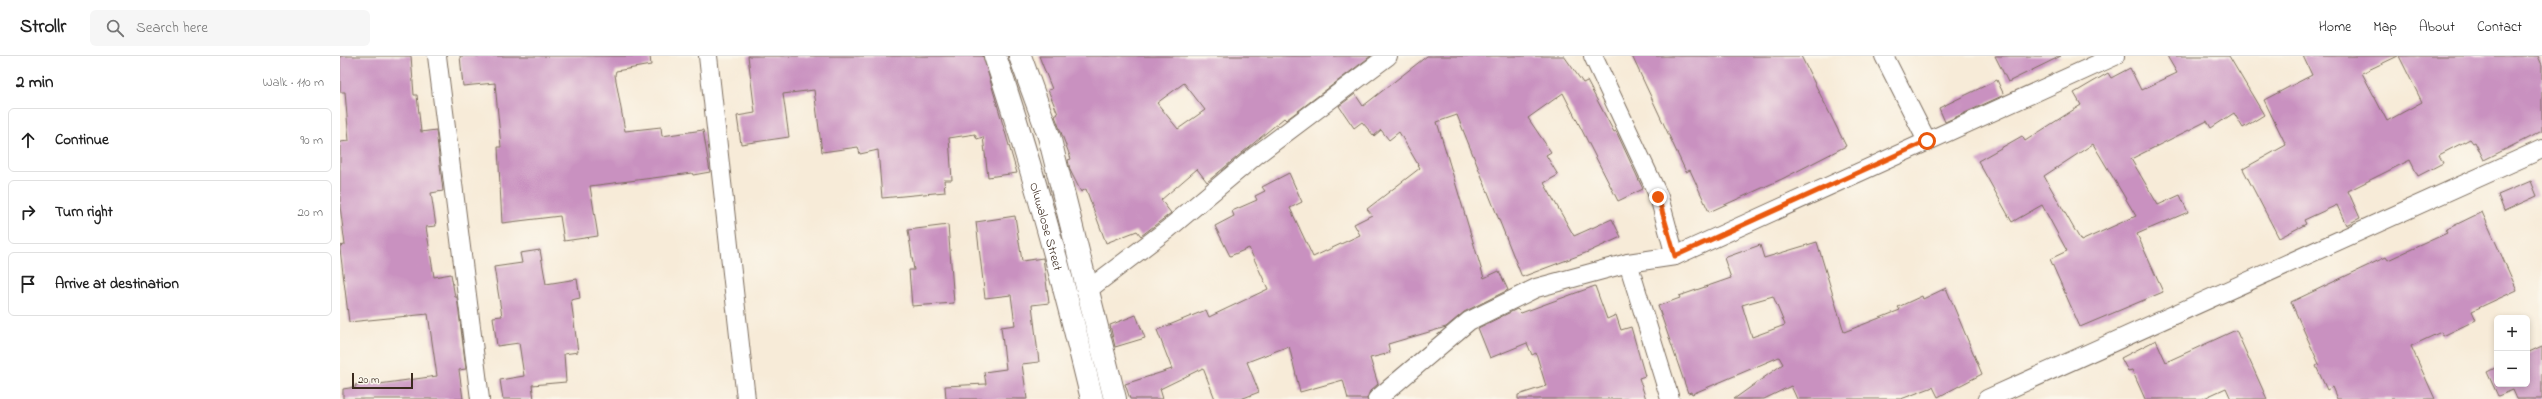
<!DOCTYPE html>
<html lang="en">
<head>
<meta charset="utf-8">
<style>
  :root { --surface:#fff; --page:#f6f6f6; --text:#222; --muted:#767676; --line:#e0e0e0 }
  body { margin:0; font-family:"Indie Flower",sans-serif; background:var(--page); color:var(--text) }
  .controls { position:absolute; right:12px; bottom:12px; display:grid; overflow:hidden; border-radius:6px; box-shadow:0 2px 6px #0003 }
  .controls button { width:36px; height:36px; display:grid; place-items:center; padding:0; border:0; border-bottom:1px solid var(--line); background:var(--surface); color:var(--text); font:20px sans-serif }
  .scale { position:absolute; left:12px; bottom:10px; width:61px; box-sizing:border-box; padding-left:4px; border:2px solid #3b2a1e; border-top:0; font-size:11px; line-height:14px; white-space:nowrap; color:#3b2a1e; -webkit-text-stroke:3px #fbf7ec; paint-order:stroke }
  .stop { position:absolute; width:12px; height:12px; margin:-9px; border:3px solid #ea580c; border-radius:50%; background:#fff }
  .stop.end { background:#ea580c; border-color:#fff; box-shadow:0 1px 4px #0008 }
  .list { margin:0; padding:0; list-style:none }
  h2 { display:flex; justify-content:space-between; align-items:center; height:52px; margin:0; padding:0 16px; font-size:17px }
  h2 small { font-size:13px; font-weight:400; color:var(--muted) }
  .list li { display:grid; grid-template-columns:26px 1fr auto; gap:12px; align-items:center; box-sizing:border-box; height:64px; margin:0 8px 8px; padding:0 8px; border:1px solid var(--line); border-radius:6px }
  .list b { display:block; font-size:15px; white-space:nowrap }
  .list em { font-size:13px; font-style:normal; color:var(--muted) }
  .icon { flex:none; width:22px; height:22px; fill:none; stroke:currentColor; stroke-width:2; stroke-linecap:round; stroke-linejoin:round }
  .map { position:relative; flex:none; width:2202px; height:343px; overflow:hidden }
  header { display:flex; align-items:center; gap:24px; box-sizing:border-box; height:56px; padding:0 20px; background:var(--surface); border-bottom:1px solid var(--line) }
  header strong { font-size:19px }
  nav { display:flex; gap:22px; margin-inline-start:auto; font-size:14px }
  .search { width:280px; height:36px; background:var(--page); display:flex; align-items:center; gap:10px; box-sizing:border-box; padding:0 14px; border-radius:6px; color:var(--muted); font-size:15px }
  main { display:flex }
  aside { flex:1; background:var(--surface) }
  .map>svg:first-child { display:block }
</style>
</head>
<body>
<header>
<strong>Strollr</strong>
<div class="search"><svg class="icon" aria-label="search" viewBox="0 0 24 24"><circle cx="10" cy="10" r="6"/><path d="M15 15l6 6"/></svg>Search here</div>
<nav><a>Home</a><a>Map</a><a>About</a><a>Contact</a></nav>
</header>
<main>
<aside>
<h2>2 min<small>Walk · 110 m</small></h2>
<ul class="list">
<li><svg class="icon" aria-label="ahead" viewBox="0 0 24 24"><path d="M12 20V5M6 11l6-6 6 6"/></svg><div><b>Continue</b></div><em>90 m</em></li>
<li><svg class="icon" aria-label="right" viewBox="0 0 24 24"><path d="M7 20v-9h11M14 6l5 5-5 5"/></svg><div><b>Turn right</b></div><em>20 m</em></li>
<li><svg class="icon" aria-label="arrive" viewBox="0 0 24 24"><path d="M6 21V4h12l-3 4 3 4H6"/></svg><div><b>Arrive at destination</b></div></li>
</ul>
</aside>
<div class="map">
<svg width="2202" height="343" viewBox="0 0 2202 343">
  <rect width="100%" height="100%" fill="#fbf7ec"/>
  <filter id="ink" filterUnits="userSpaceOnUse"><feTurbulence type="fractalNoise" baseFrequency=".025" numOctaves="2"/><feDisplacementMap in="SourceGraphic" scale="8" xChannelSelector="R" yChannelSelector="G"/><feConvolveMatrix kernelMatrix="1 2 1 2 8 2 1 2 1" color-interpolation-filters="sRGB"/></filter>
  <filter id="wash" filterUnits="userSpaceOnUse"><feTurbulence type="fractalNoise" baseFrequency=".012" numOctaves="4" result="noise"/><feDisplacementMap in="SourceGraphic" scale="16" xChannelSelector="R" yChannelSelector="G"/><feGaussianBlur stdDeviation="0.9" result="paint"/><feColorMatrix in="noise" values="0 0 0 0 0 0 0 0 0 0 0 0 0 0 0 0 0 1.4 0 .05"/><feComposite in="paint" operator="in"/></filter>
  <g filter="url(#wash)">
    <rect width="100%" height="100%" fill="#f7ebd8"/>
    <g id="blocks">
      <g fill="#c991c0" fill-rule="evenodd">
        <polygon points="0,0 71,0 74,39 77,39 81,76 96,74 103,135 91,137 96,170 86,171 94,221 111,218 115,241 117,241 126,313 119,314 123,343 3,343 3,333 16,331 15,329 38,326 39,328 97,320 88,258 9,266 0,193 0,190 5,189 0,150 0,86 9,85 5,36 0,36"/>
        <polygon points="120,0 310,0 311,9 276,15 275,19 285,75 321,71 322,80 363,74 370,116 353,119 352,117 250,130 258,180 224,185 220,160 162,167 158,91 161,91 155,27 123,30"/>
        <polygon points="408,0 643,0 677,117 648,121 643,81 637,83 635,78 609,82 612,124 604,124 605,136 542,142 538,94 520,98 518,91 482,96 474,34 443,38 449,81 401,88 397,60 415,57"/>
        <path d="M699,0h332l-85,64 -2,-2 -77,64 -10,-13 -36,31 10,13 -30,23 -4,-5 -31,12 -20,-54 -5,3 -11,-22 -2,-10 3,-1 -16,-43 3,-2 -10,-24 4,-1zM844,27l21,27 -27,19 -21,-26z"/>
        <polygon points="1087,0 1224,0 1243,27 1247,25 1274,76 1276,75 1303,133 1278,145 1223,37 1188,62 1211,96 1206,99 1218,119 1204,127 1234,180 1272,163 1281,181 1248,196 1182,221 1117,59 1097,66 1144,222 1159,215 1168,234 1124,256 1106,271 1048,288 1050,297 1030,302 1038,328 1030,335 1027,343 1008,343 1003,324 960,336 949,290 907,306 919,336 901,343 875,343 863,312 820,333 823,343 790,343 785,328 832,313 817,274 866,254 869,261 928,233 909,192 890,200 875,170 894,160 892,155 917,144 915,140 925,135 922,131 949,117 962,146 950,152 973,201 1020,179 1014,168 1032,159 1027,153 1080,112 1059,76 1049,84 1041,74 1034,80 1022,66 1014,72 999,50 1015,38 1023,50"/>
        <polygon points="1292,0 1461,0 1506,90 1442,123 1369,156 1350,114 1346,116"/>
        <polygon points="1655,0 1721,0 1668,26"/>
        <path d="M1827,0h62l35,59 -21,13 -9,-15 -23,15 -4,-7 -76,38 27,46 22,-10 8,17 -51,22 26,58 -83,35 -30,-68 17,-8 -25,-46 -30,17 -34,-61 44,-25 3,5 56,-36 -7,-12 34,-20 3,5 19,-10 11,22 36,-17zM1753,88l43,72 -55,25 -37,-65z"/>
        <polygon points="1963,0 2058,0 2022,17 2047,65 2082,46 2059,0 2198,0 2202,9 2202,75 2144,104 2135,86 2133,87 2130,83 2099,99 2103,107 2078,120 2070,104 2008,135 2020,162 2006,169 1997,149 1964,164 1966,168 1939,182 1903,113 1946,89 1924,44 1972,19"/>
        <polygon points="1657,24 1664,39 1605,66 1599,52"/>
        <polygon points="2191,125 2197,140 2164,155 2158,139"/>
        <polygon points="2142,156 2177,234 2132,255 2136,264 2103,280 2101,276 2071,290 2095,343 1997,343 1992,331 1987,334 1976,310 1979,308 1951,246 2046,201 2048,204 2107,177 2105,174"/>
        <polygon points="675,160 682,205 703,202 709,247 692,249 699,306 682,308 687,343 606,343 605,330 646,328 644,316 666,313 661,271 675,269 671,239 645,242 636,166"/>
        <polygon points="608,169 614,247 572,250 569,214 574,214 568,174"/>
        <path d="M1477,186l27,90 56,-22 -2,-3 24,-11 1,3 23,-11 36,86 -44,23 -5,-10 -32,12h-104l-6,-13 -27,13h-30l49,-35 -4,-7 -87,37 -1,-2 -3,1 -30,-87 22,-8 -1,-2 52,-18 -7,-20 36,-13 4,13zM1433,240l12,29 -33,12 -10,-32z"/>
        <polygon points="200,194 206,228 237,223 240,242 231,244 238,296 224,298 226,326 192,329 194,343 163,343 160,324 184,320 179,287 157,290 153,261 162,260 154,211 182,207 180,197"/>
        <polygon points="1255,230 1267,263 1276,259 1281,274 1291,271 1305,320 1299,322 1306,343 1178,343 1178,339 1206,330 1196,297 1192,299 1187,287 1150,302 1138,272 1177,253 1181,257"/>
        <polygon points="796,259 805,282 775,291 770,269"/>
        <polygon points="1896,274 1927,343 1891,343 1886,332 1862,343 1805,343 1792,314 1788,315 1781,302 1816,284 1826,306"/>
        <polygon points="2202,290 2202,343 2177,343 2173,334 2158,340 2147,316 2157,311 2157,328 2187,328 2187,297"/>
      </g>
    </g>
  </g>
  <g filter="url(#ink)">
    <use href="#blocks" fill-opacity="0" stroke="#7d6e5f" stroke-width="1"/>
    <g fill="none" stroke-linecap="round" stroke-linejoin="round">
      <g stroke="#7d6e5f" stroke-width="20">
        <g id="street">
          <polyline points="97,0 140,343"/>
          <polyline points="368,0 406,343"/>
          <polyline points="1253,0 1319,141 1335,200"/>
          <polyline points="1544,0 1587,85"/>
          <polyline points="1288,207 1330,343"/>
          <polyline points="749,233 828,173 915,100 1048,0"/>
          <polyline points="1037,343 1129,265 1196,232 1288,207 1335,200 1775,0"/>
          <polyline points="1647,343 2202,93"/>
        </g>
      </g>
      <g stroke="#7d6e5f" stroke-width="24">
        <g id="secondary">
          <path id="s1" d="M655,0c38,113 69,227 97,343"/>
          <polyline points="680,0 709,80 775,343"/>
        </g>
      </g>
      <use href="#street" stroke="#fff" stroke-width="18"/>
      <use href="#secondary" stroke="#fff" stroke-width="22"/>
    </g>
  </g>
  <g fill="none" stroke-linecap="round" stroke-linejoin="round" filter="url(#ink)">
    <polyline stroke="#ea580c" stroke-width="5" points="1318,141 1335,200 1587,85"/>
  </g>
  <g text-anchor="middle" stroke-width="4" stroke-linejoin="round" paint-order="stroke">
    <g font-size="13" fill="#3b2a1e" stroke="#fbf7ec">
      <text dy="5" stroke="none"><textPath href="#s1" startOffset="178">Oluwalose Street</textPath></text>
    </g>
  </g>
</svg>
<div class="controls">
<button>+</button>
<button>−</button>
</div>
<div class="scale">20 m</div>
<div class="stop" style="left:1587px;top:85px"></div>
<div class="stop end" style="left:1318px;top:141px"></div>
</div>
</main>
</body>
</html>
